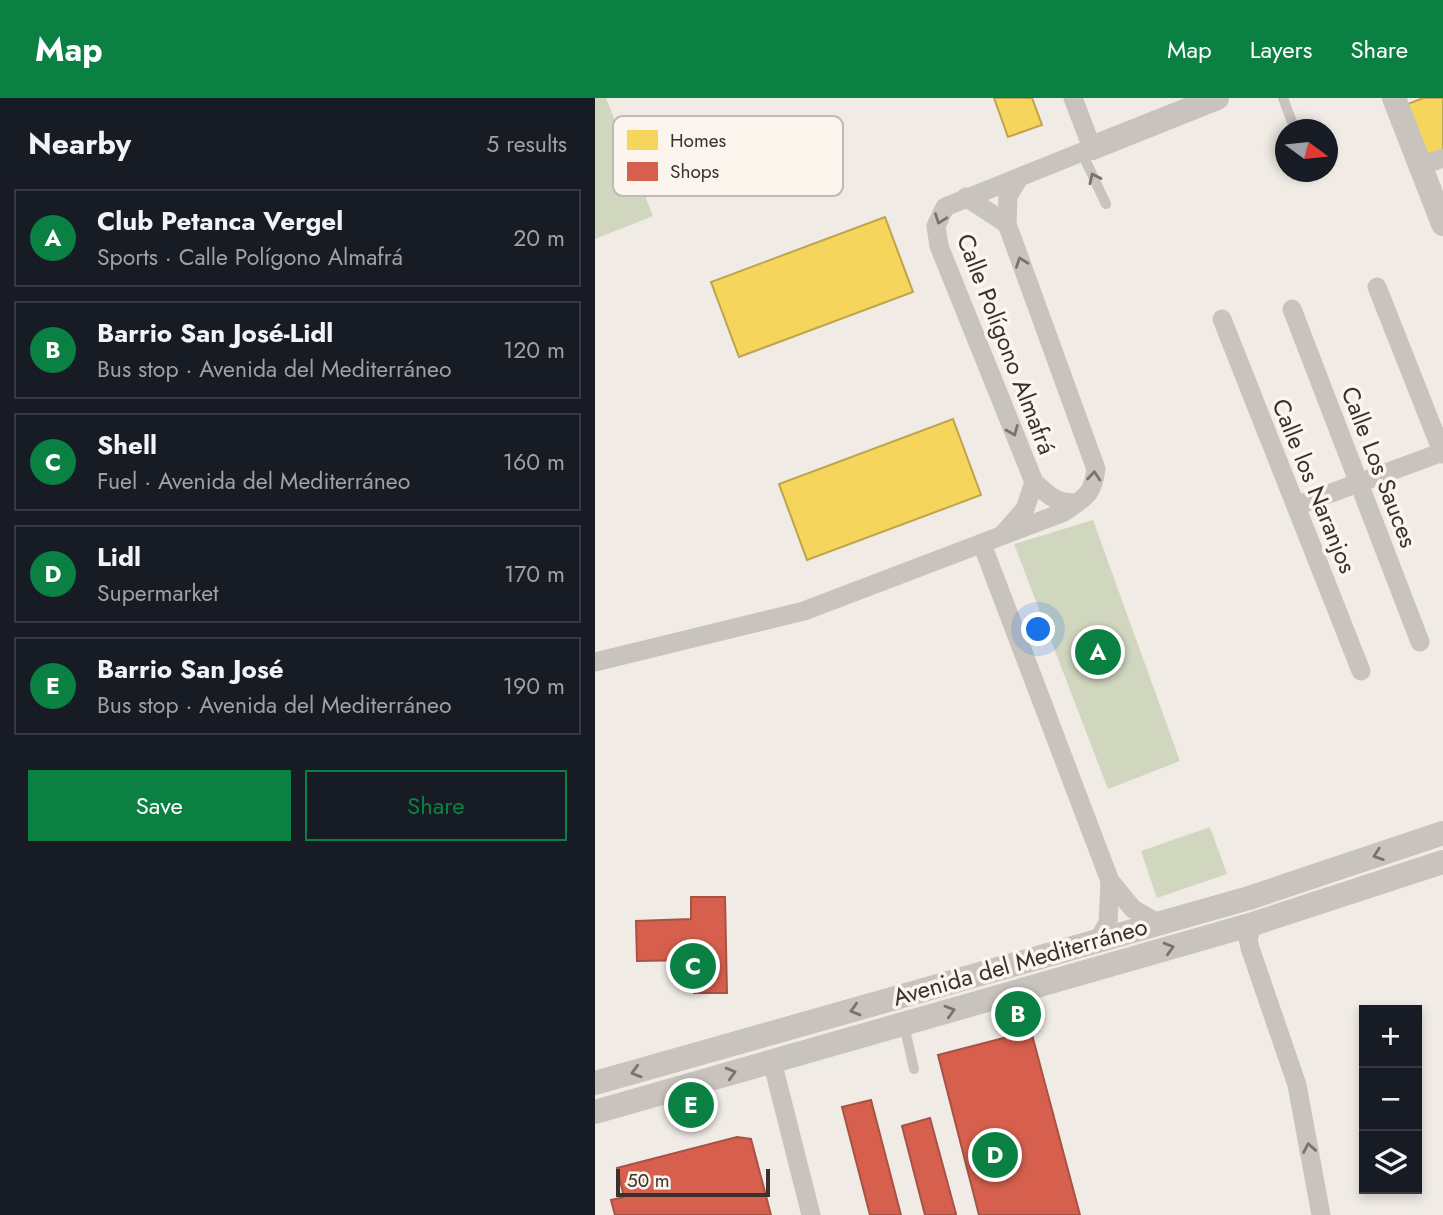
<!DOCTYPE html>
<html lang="en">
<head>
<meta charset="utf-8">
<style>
  :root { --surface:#171b24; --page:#242831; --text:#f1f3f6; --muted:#9ea1a6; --line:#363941; --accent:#0b8043 }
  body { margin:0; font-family:Jost,sans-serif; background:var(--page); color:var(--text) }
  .controls { position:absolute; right:21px; bottom:21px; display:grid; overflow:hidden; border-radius:0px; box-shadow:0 4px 10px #0003 }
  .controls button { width:63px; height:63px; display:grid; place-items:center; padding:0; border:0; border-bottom:2px solid var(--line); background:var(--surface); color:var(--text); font:35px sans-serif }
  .compass { position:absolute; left:680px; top:21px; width:63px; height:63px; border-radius:50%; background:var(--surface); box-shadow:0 4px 10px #0003; rotate:105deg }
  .scale { position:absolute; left:21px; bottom:18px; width:154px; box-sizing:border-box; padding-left:7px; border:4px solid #3b302b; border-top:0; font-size:19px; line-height:24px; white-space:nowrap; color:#3b302b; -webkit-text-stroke:5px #fbf5ee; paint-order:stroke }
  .you { position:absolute; left:444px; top:532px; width:24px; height:24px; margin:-18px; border:5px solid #fff; border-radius:50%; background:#1a73e8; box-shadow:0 0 0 10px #1a73e833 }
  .badge { display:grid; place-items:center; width:46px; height:46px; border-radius:50%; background:var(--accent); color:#fff; font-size:23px; font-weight:700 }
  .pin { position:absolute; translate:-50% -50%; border:4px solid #fff; box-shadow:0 2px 7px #0006 }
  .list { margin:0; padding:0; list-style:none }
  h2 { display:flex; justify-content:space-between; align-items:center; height:91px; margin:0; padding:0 28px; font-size:30px }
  h2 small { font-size:23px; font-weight:400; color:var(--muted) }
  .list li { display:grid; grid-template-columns:46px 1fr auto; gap:21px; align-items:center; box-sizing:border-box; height:98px; margin:0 14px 14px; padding:0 14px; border:2px solid var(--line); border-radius:0px }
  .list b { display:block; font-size:26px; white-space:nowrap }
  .list p { margin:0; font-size:23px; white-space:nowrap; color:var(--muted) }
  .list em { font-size:23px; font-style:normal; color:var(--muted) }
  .actions { display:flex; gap:14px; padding:21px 28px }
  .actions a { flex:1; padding:16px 0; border:2px solid var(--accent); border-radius:0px; text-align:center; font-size:24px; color:var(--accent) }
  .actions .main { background:var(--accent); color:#fff }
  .icon { flex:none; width:38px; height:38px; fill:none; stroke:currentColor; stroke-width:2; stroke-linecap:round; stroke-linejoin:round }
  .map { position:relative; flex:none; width:848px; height:1117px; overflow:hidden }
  header { display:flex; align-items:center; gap:42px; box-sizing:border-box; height:98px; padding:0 35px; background:var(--accent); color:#fff }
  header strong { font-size:33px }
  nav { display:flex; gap:38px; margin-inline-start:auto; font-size:24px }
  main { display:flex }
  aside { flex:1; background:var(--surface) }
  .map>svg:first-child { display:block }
</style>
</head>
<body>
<header>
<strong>Map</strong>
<nav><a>Map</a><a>Layers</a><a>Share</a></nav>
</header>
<main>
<aside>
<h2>Nearby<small>5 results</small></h2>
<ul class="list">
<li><span class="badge">A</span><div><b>Club Petanca Vergel</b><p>Sports · Calle Polígono Almafrá</p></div><em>20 m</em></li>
<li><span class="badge">B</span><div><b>Barrio San José-Lidl</b><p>Bus stop · Avenida del Mediterráneo</p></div><em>120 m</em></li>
<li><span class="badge">C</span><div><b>Shell</b><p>Fuel · Avenida del Mediterráneo</p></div><em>160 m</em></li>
<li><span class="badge">D</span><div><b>Lidl</b><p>Supermarket</p></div><em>170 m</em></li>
<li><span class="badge">E</span><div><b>Barrio San José</b><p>Bus stop · Avenida del Mediterráneo</p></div><em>190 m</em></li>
</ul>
<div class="actions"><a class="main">Save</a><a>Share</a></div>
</aside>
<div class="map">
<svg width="848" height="1117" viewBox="0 0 848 1117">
  <rect width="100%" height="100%" fill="#f0ebe5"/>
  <g fill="#d1d6bf">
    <polygon points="0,0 11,0 58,118 0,141"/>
    <polygon points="498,422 585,663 513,691 419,446"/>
    <polygon points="615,729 632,776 562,800 546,753"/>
  </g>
  <g fill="#f6d55c" stroke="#bea44d" stroke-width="2">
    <polygon points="399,0 437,0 447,27 413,39"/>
    <polygon points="828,0 848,0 848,53 829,60 808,8"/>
    <polygon points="290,119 318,194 144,259 116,184"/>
    <polygon points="358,321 386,397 212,462 184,386"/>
  </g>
  <g fill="#d6604d" stroke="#a85243" stroke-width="2">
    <polygon points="96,799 130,799 132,895 99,895 98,862 42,863 41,823 96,821"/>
    <polygon points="436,933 485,1117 384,1117 343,957"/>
    <polygon points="276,1002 306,1117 275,1117 247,1009"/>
    <polygon points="335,1020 361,1116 357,1117 330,1117 307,1028"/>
    <polygon points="142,1039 156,1041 176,1117 20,1117 16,1102 29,1099 22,1070"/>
  </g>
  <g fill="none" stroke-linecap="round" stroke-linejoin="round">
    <g stroke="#c9c3be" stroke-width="10">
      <polyline points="688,0 700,32"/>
      <polyline points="487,55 511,106"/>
      <polyline points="309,927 319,971"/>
    </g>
    <g stroke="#c9c3be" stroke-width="19">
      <polyline points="825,68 848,60"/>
      <polyline points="371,99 412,126"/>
      <polyline points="782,189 848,356"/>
      <polyline points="697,211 825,544"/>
      <polyline points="627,221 766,573"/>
      <path d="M439,384c15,14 22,21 43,21"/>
      <polyline points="701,408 848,354"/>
      <polyline points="409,435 430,411 439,384 344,148 341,128 350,109 497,50 478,0"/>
      <polyline points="387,446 515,783 538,811 563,825"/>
      <path d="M0,564l209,-51 260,-99c20,-14 29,-17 32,-43l-89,-245 1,-28 11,-18"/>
      <polyline points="658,826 653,840 655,850 702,987 726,1117"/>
      <polyline points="503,842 513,825 515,783"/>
      <polyline points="177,963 216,1117"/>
    </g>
    <g stroke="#c9c3be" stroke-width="24">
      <polyline points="799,0 848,126"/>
      <polyline points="497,50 622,0"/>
      <polyline points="0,985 654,800 848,735"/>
      <polyline points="0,1014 658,826 848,764"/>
    </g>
  </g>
  <defs><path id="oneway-chevron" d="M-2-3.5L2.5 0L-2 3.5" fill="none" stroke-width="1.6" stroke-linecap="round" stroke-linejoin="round" transform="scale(1.75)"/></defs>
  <g stroke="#7b726d">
    <use href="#oneway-chevron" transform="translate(499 80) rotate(-115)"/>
    <use href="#oneway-chevron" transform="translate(345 121) rotate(110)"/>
    <use href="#oneway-chevron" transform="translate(426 164) rotate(-110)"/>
    <use href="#oneway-chevron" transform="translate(418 333) rotate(68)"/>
    <use href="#oneway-chevron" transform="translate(499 378) rotate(-85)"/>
    <use href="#oneway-chevron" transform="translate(783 757) rotate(161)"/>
    <use href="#oneway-chevron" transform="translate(574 850) rotate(-16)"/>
    <use href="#oneway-chevron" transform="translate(260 912) rotate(164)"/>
    <use href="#oneway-chevron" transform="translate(355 913) rotate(-16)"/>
    <use href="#oneway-chevron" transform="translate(41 974) rotate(164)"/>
    <use href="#oneway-chevron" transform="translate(136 975) rotate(-16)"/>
    <use href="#oneway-chevron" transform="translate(714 1050) rotate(-100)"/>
  </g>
  <g text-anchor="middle" stroke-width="7" stroke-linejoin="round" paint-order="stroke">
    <g font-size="24" fill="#3b302b" stroke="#fbf5ee">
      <text transform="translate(411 246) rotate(69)" y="8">Calle Polígono Almafrá</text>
      <text transform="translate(784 369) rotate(69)" y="8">Calle Los Sauces</text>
      <text transform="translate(719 388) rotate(68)" y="8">Calle los Naranjos</text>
      <text transform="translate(425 864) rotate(-16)" y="8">Avenida del Mediterráneo</text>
    </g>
  </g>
  <rect x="18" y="18" width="230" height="80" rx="10" fill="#fbf5ee" stroke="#c1bab4" stroke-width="2"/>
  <rect x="32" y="32" width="31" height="20" fill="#f6d55c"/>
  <rect x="32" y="64" width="31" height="19" fill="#d6604d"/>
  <g font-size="19" fill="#3b302b">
    <text x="75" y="49">Homes</text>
    <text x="75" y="80">Shops</text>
  </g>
</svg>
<div class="controls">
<button>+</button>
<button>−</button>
<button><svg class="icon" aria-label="layers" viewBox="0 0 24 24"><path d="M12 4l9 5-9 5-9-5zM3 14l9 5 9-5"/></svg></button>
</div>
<svg class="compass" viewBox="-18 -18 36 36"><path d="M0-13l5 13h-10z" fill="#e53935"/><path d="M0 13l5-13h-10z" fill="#9ea1a6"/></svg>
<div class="scale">50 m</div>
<div class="you"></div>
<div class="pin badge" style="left:503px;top:554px">A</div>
<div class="pin badge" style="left:423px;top:916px">B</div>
<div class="pin badge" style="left:98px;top:868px">C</div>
<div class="pin badge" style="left:400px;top:1057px">D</div>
<div class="pin badge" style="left:96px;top:1007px">E</div>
</div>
</main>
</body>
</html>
